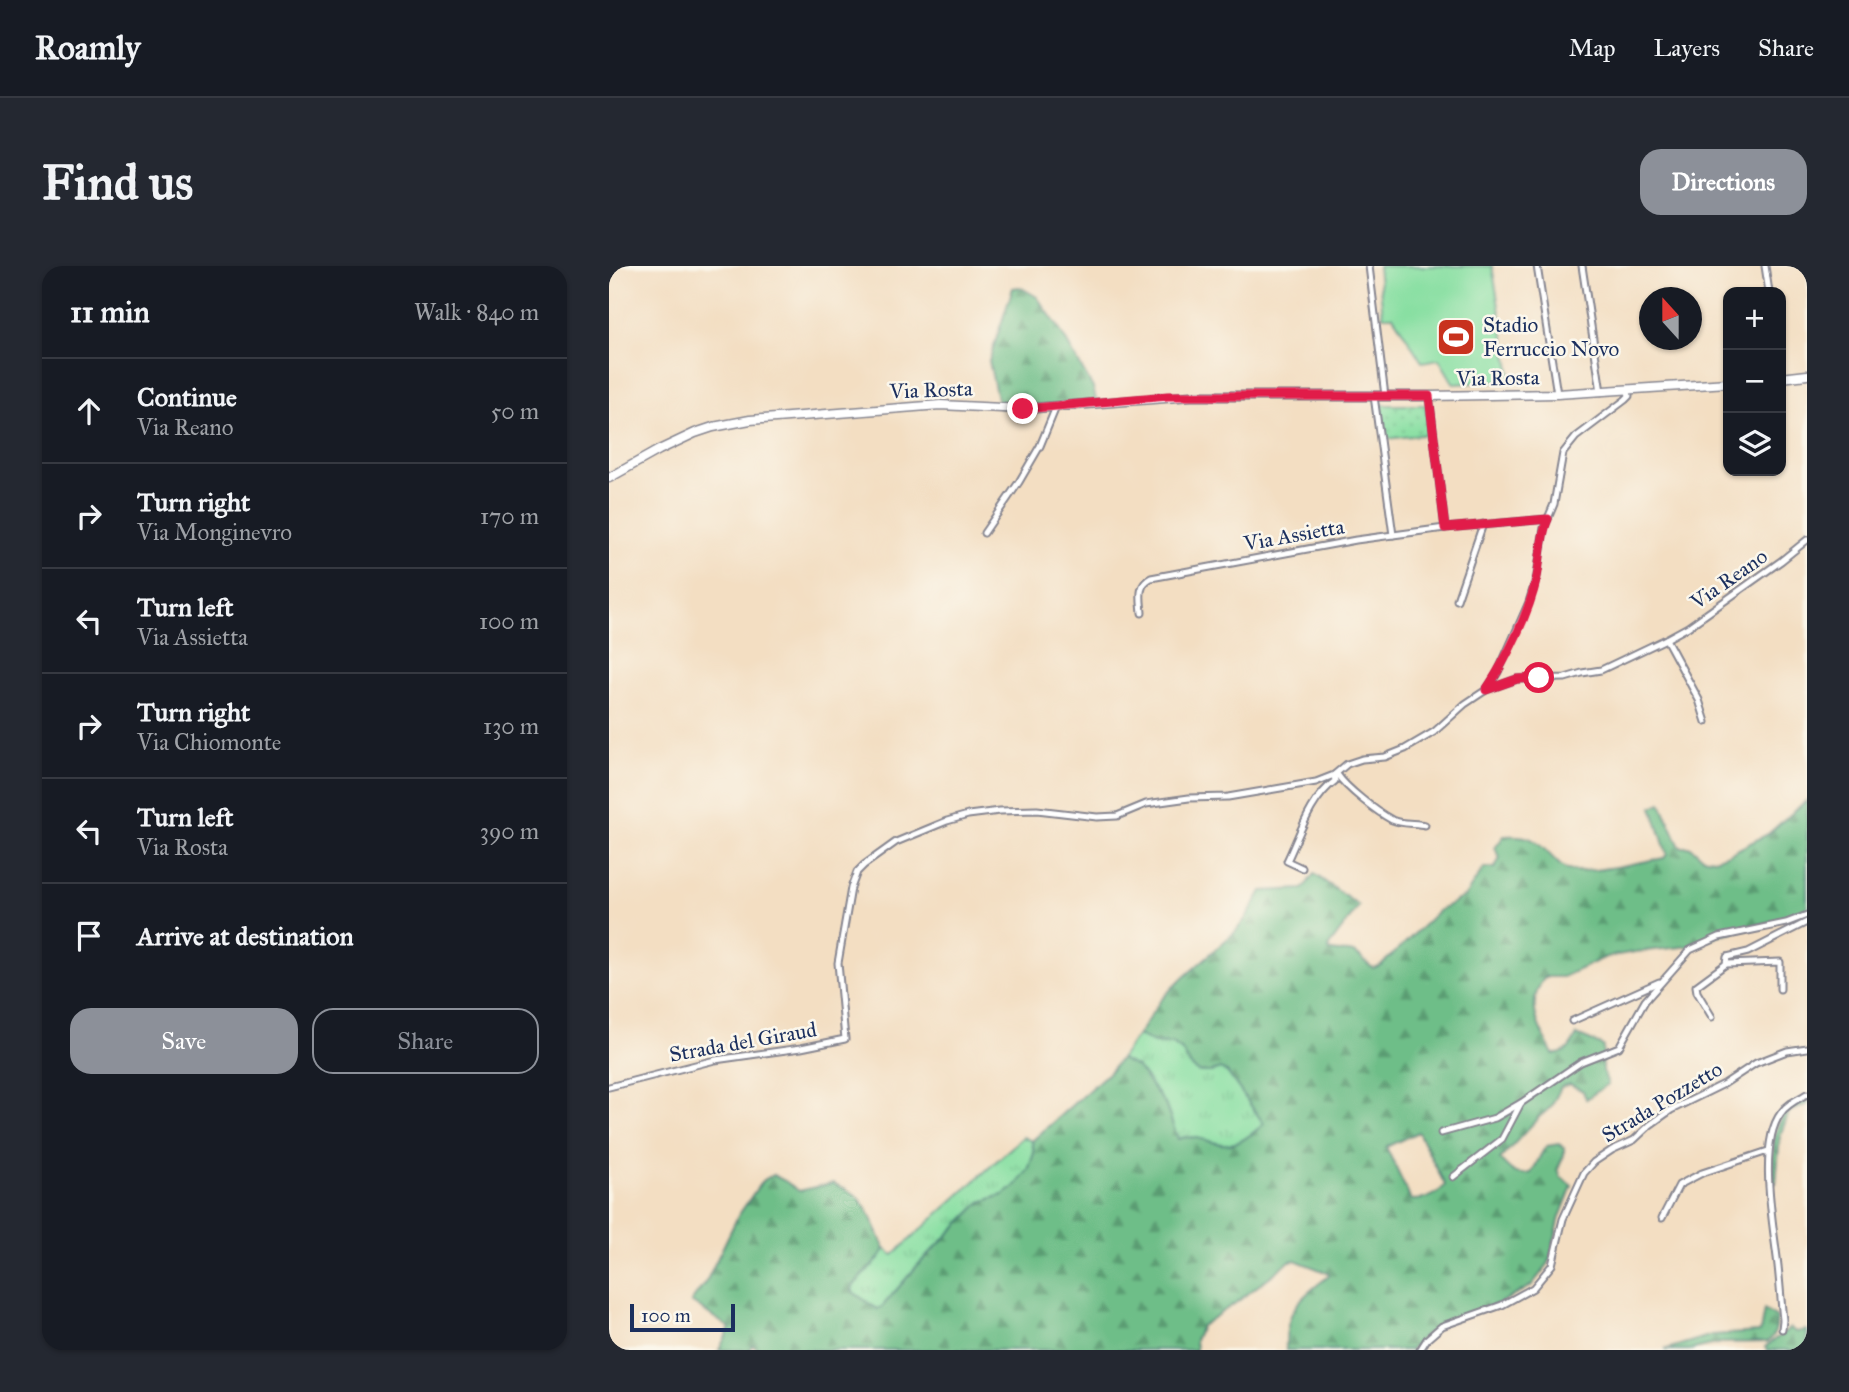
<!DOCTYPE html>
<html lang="en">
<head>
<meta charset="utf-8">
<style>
  :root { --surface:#171b24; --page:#242831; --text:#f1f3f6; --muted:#9ea1a6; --line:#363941; --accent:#8c9099 }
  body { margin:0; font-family:"IM FELL Great Primer",serif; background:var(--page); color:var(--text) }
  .controls { position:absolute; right:21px; top:21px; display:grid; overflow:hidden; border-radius:14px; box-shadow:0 2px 5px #0004 }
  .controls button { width:63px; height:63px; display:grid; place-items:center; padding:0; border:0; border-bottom:2px solid var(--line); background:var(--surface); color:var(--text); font:35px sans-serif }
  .compass { position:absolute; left:1030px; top:21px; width:63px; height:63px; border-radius:50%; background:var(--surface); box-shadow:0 2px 5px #0004; rotate:339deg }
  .scale { position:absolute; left:21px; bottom:18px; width:105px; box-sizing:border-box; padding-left:7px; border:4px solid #1b2f5e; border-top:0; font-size:19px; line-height:24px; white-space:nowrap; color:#1b2f5e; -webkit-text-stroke:5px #fbf7ec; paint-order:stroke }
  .stop { position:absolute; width:21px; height:21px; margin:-16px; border:5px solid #e11d48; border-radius:50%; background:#fff }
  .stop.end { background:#e11d48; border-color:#fff; box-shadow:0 2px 7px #0008 }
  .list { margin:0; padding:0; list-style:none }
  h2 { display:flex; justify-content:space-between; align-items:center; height:91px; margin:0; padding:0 28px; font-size:30px }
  h2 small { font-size:23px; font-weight:400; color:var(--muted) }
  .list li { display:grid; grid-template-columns:46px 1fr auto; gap:21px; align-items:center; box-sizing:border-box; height:105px; padding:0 28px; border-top:2px solid var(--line) }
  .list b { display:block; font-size:26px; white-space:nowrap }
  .list p { margin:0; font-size:23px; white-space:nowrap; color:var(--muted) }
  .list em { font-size:23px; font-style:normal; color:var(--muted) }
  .actions { display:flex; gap:14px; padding:21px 28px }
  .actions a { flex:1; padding:16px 0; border:2px solid var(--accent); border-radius:21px; text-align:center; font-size:24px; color:var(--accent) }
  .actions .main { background:var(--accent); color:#fff }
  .icon { flex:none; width:38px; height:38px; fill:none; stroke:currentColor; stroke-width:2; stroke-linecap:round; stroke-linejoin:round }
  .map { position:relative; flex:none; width:1198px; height:1084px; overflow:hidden; border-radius:21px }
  header { display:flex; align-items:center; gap:42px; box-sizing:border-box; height:98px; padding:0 35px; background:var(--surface); border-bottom:2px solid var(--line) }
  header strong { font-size:33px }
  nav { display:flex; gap:38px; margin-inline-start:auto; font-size:24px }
  .intro { display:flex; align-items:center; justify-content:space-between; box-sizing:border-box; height:168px; padding:0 42px }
  h1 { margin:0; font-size:49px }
  .button { padding:18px 32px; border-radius:21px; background:var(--accent); color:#fff; font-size:24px; font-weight:700 }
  main { display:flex; gap:42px; padding:0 42px }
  aside { flex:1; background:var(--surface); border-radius:21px; box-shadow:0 2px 5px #0004 }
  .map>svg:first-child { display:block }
</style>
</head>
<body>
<header>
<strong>Roamly</strong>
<nav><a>Map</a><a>Layers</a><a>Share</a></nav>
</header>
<div class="intro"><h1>Find us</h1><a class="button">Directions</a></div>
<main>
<aside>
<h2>11 min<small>Walk · 840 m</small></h2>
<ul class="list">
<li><svg class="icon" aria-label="ahead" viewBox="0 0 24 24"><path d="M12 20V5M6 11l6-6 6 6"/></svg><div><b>Continue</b><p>Via Reano</p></div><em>50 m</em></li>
<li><svg class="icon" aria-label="right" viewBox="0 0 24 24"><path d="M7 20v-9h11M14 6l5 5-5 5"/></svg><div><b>Turn right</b><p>Via Monginevro</p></div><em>170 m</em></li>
<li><svg class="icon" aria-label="left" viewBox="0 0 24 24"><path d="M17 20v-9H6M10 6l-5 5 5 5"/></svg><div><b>Turn left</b><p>Via Assietta</p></div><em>100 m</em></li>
<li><svg class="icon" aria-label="right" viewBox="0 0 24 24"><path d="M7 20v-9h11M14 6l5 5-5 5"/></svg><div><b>Turn right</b><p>Via Chiomonte</p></div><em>130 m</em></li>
<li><svg class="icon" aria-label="left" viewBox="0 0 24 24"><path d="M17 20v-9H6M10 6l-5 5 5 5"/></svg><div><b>Turn left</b><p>Via Rosta</p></div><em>390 m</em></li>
<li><svg class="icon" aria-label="arrive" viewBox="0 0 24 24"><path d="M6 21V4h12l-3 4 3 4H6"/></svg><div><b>Arrive at destination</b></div></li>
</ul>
<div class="actions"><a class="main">Save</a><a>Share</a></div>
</aside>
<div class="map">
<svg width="1198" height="1084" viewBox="0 0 1198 1084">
  <defs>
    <pattern id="grass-tufts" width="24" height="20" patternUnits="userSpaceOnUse" patternTransform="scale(1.75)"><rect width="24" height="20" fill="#88dfa2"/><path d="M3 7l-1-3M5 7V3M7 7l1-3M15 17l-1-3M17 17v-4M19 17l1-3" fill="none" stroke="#75c08e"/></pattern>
    <pattern id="forest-firs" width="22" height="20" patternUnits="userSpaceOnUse" patternTransform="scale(1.75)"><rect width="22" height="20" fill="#6ebe88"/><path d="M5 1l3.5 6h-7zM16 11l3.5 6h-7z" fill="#5a9b72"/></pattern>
    <pattern id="park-dots" width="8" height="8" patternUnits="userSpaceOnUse" patternTransform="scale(1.75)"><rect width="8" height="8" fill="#88dfa2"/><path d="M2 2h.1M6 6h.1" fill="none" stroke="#75c08e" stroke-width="1.8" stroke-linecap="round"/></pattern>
  </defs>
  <rect width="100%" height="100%" fill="#fbf7ec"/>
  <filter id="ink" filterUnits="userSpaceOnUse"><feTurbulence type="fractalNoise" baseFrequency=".0143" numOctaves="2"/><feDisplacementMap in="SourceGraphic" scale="14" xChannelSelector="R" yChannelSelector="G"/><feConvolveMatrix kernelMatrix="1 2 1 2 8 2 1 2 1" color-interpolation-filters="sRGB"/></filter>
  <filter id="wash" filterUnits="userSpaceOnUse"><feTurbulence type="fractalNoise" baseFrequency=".00686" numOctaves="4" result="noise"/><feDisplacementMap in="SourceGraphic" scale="28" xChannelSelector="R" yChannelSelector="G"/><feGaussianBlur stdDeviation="1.57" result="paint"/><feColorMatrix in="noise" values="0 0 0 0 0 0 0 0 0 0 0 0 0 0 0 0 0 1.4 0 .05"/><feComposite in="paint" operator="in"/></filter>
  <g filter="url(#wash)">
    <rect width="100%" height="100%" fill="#f3dec2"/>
    <g fill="url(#grass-tufts)" stroke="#528780" stroke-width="2">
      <path d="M529,769l16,8 19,1 9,7 9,15 20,6 9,-3 7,3 37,52c-8,6 -19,17 -29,19 -19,6 -38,-12 -57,-4l-13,-35 -28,-37 -17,-8z"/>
      <polygon points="414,871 423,875 425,887 419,905 406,921 394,929 372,936 308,1000 273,1041 268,1043 244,1026 243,1021 271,992 276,983 284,989"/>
    </g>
    <g fill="url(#forest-firs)" stroke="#447673" stroke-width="2" fill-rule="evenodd">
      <polygon points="411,21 428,31 448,59 484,122 488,137 390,142 380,95 404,22"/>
      <path d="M1198,534v112l-83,22 -33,12 -56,6 -29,5 -43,20h-18c-21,27 -6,51 8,77 14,1 18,-8 24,-19l26,11v25l5,13 -22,15 -3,-8 -13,-7 -9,3 -10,20 -12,10 -39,42c10,11 16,18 31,14 7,-9 8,-19 16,-27l12,-2 5,4v7l-6,14 3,8 11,9 -12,31 -11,46 -18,23 -31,17 -58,20 -16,11 -16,16h-124c-2,-39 14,-53 43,-74l-1,-3 -33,-13 -5,1 -53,41 -36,24 -6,14 1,10h-435l-9,-5 -3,5h-30l11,-22 -39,-26 16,-22 31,-64 24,-35 11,-6 12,6 14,10 34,-8 23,12 12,16 17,38 -5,8 -28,30 1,5 24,17 5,-2 35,-41 64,-64 22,-7 12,-8 13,-17 6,-17 -2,-12 77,-69 11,-13 17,8 28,37 13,35c19,-7 38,10 57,4 10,-2 21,-13 29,-19l-37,-52 -7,-3 -9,3h-13l-7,-6 -9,-15 -9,-7 -19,-1 -16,-8 22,-34 14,-15 61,-54 12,-15 15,-26 41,-2 11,-15 45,32 -29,39 -1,5c8,4 16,0 24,3 8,2 13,11 20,15l8,-3 22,-20 35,-34 27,-15 19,-28h11l5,-10 -5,-10 9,-12c29,-2 32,5 51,24 4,4 7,8 13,10 16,5 77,-9 96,-12l3,-4 -15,-47 9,-4 19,44h11l11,10 12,2 15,-5 39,-20zM809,866l27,53c-8,11 -21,15 -34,15l-25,-53z"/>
      <path d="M1198,833v5l-18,8 -9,24 -4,47 -3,1c0,-35 -5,-71 34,-85z"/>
      <path d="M1155,1044l13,8c-1,10 -1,18 -10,24l-46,1 -32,7h-25l48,-15 48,-3z"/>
      <polygon points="1181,1062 1187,1066 1198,1064 1198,1084 1158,1084 1156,1081"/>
    </g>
    <polygon fill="url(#park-dots)" stroke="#528780" stroke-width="2" points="817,139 819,168 778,173 772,139"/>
    <polygon fill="#88dfa2" stroke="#528780" stroke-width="2" points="769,0 883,0 903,115 845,118 830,93 813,96 784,50 774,50"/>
  </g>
  <g filter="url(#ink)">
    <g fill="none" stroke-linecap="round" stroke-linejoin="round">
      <g stroke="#878690" stroke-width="9">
        <g id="street">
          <polyline points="760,0 776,130"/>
          <polyline points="928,0 948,128"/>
          <polyline points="973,0 992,126"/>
          <polyline points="1156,0 1160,26"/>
          <polyline points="765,130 784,269"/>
          <polyline points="820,130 836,262"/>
          <polyline points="375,267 410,216 431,180 447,141"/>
          <polyline points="848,334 874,258"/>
          <path d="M533,347c-1,-14 -5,-28 9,-35l205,-38 89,-12 103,-9"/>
          <polyline points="1057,373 1090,434 1097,456"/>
          <polyline points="878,423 889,406 920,336 928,310 935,262 945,238 954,187 967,171 1016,134 1020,130 1019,124"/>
          <path d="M728,508c9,14 40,38 55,46 9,4 23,3 33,5"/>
          <path d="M693,602l-15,-7c13,-27 23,-62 48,-80l-1,-6 13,-11 15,-5 23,-2 20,-8 29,-17 31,-28 21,-14 31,-11 48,-1 17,-5 19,-3 65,-31 22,-12 93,-66 26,-21"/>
          <polyline points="1117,698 1171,696 1171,723"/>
          <polyline points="1103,751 1088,726 1087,720 1117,698 1118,691 1139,686 1198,656"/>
          <polyline points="963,755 1050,716"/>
          <polyline points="0,821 106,794 192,782 236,773 229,697 242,622 248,606 255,599 287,576 338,555 359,549 391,545 428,544 488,551 508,550 537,538 580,532 619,531 707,516 725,509"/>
          <polyline points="832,867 886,852 912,837"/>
          <polyline points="844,911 893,873 912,837 972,796 1010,781 1036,735 1081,684 1110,671 1177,657 1198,649"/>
          <polyline points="1053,952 1070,919 1093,907 1159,885"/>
          <path d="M1173,1063l1,-9c-2,-18 -3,-36 -5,-54 -4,-38 -21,-121 3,-153 6,-9 17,-14 26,-19"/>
          <polyline points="811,1084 818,1073 833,1060 893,1039 924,1022 943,999 954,953 975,907 985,896 1003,884 1025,874 1041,859 1062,844 1115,818 1147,797 1178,785 1198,782"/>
        </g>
      </g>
      <g stroke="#878690" stroke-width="11">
        <g id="secondary">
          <polyline points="1172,112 1198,109"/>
          <polyline points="0,212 50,184 86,167 104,161 141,154 331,139 414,143 582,130 820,130 948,128 1119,117"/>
        </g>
      </g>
      <use href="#street" stroke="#fff" stroke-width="5"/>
      <use href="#secondary" stroke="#fff" stroke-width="8"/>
    </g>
  </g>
  <g fill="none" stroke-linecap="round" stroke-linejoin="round" filter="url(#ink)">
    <path stroke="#e11d48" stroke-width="9" d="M414,143l145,-13h261l16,132 103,-9c-8,18 -7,39 -11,58 -8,36 -30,82 -51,113l31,-11 22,-1"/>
  </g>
  <defs>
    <g id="stadium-square" transform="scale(2.0125)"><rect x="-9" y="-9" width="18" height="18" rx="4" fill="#c8321e" stroke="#fbf7ec"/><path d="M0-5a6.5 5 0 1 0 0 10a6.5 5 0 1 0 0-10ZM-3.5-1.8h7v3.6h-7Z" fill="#fff"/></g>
  </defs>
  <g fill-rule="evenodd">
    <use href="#stadium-square" x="847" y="71"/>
  </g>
  <g text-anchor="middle" stroke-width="5" stroke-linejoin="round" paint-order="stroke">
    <g font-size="21" fill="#1b2f5e" stroke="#fbf7ec" text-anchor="start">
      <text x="874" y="66">Stadio<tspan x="874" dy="24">Ferruccio Novo</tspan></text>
    </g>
    <g font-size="21" fill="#1b2f5e" stroke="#fbf7ec">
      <text transform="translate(889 112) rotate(-1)" y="7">Via Rosta</text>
      <text transform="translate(322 124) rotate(-2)" y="7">Via Rosta</text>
      <text transform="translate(685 269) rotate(-10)" y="7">Via Assietta</text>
      <text transform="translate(1120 313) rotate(-35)" y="7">Via Reano</text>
      <text transform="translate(134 776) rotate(-10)" y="7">Strada del Giraud</text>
      <text transform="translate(1053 836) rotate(-31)" y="7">Strada Pozzetto</text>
    </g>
  </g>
</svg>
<div class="controls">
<button>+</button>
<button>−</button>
<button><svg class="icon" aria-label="layers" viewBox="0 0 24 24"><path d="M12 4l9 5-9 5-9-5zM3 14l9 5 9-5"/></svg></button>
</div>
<svg class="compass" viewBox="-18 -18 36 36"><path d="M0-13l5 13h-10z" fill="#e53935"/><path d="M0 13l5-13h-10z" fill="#9ea1a6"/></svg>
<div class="scale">100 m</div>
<div class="stop" style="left:930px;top:412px"></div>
<div class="stop end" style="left:414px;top:143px"></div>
</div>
</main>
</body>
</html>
